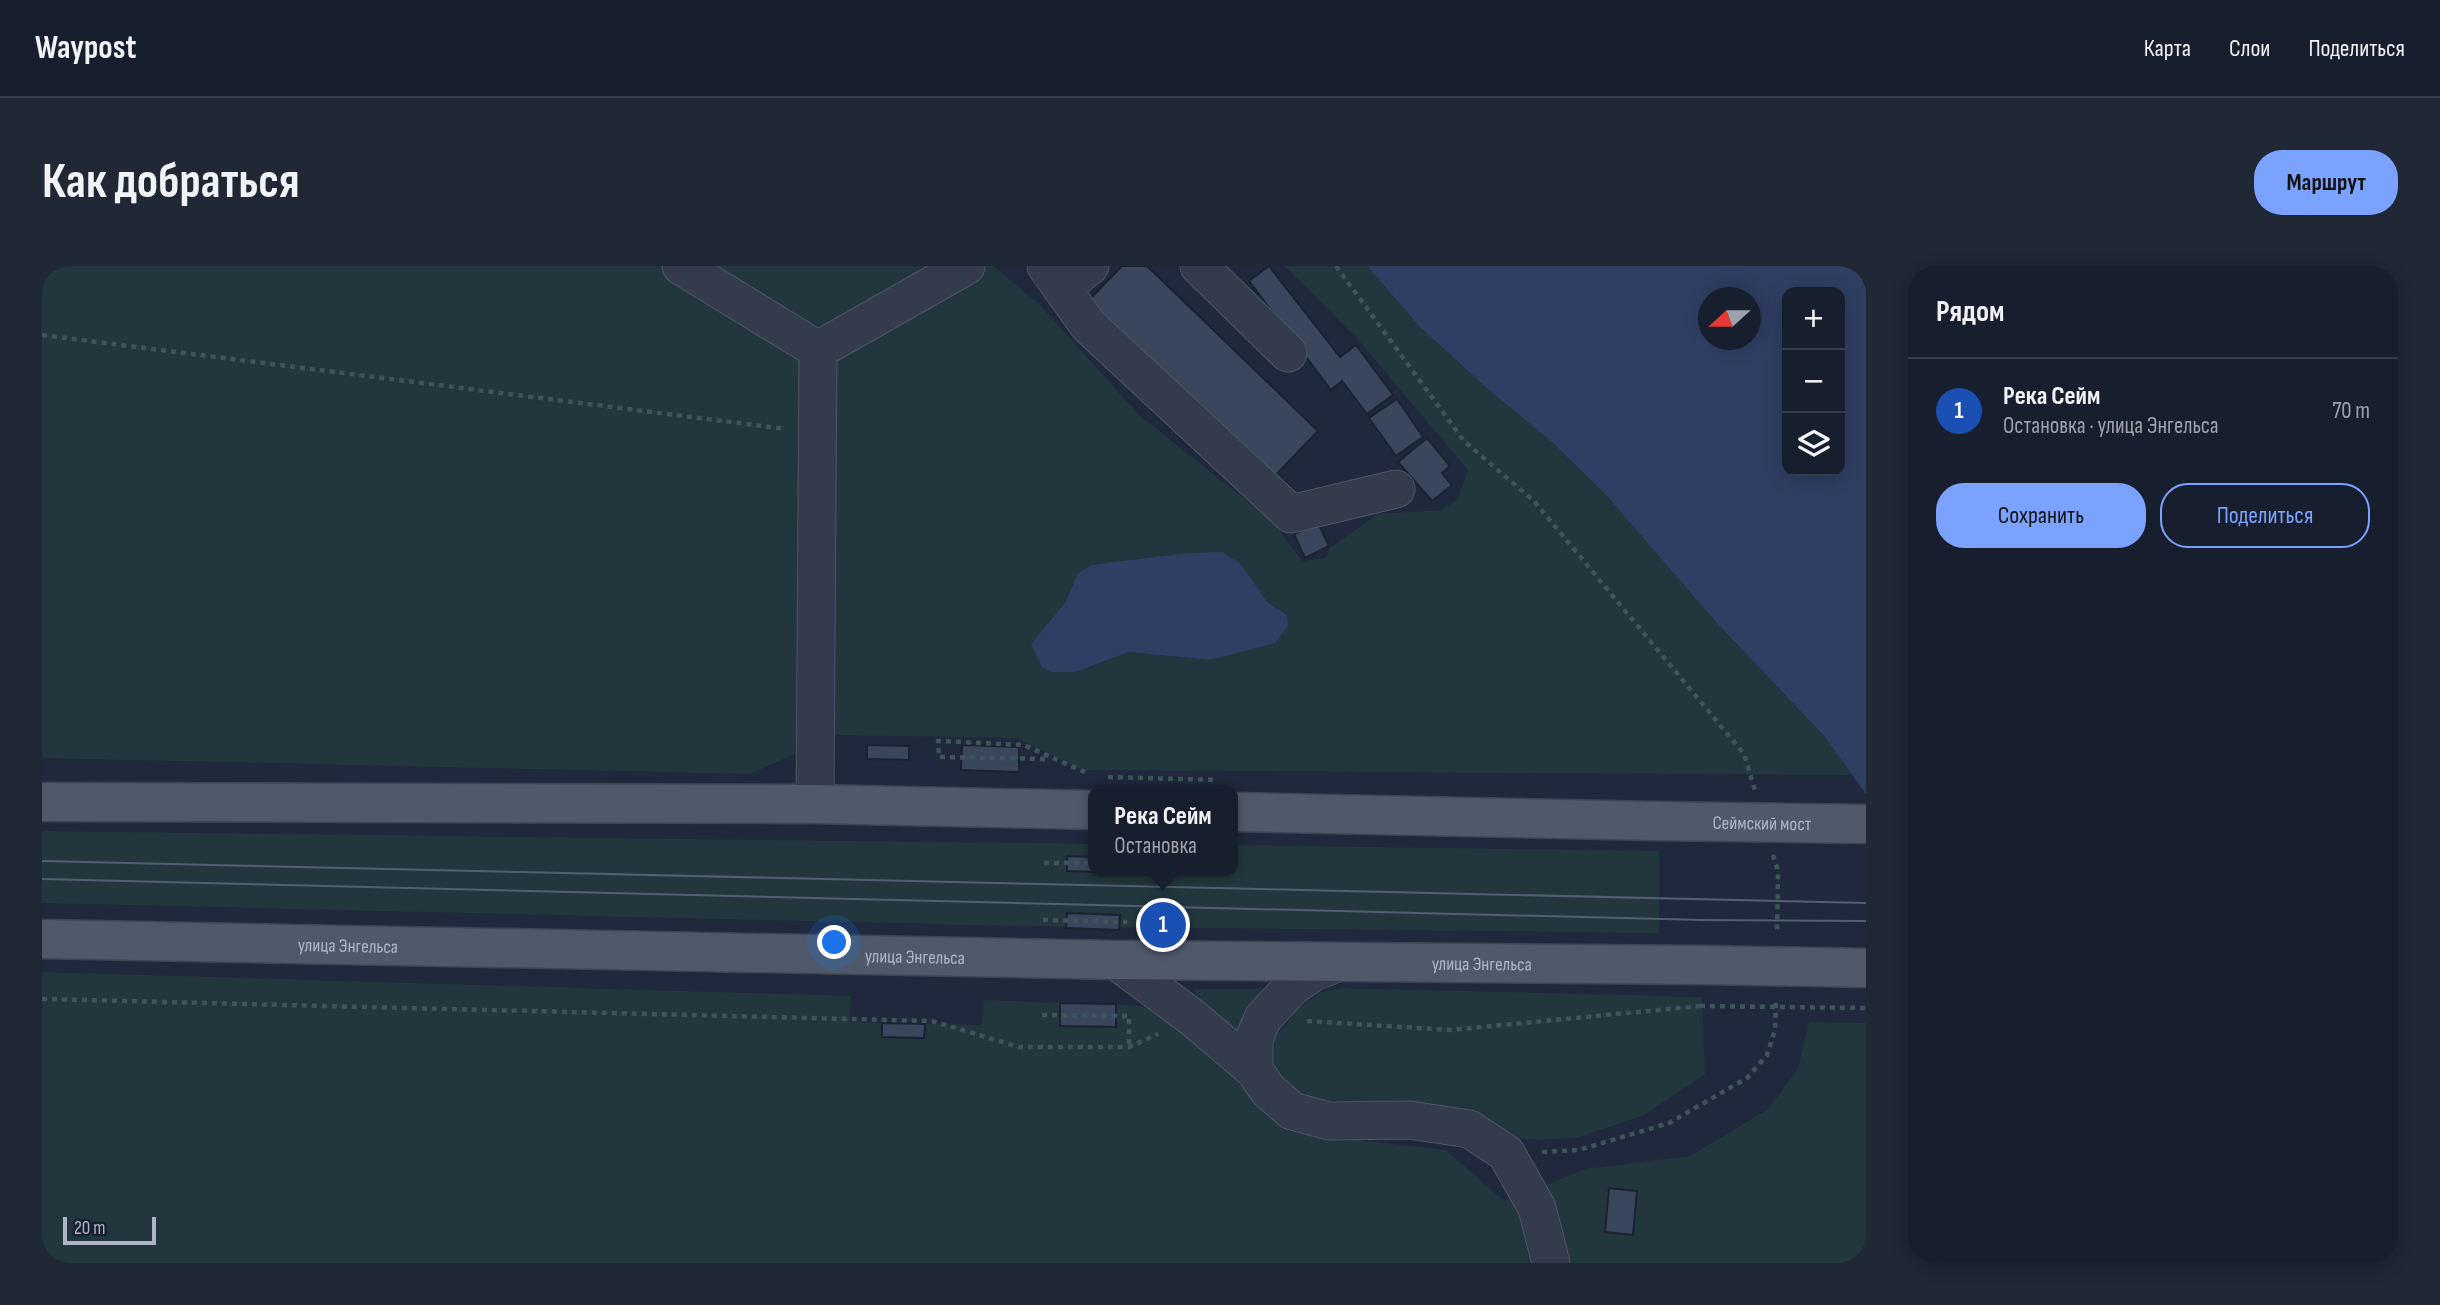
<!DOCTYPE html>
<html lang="ru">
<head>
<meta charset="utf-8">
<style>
  :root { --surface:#171e2d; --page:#202735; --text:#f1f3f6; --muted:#9ea2aa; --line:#363c49; --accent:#7ca2ff }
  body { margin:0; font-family:"Sofia Sans Condensed",sans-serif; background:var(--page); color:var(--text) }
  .controls { position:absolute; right:21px; top:21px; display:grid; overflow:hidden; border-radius:14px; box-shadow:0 4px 18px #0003 }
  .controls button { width:63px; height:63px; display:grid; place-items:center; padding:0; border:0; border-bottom:2px solid var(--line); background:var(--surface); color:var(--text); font:35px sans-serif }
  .compass { position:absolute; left:1656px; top:21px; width:63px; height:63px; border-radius:50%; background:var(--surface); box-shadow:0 4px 18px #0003; rotate:249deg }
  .scale { position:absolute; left:21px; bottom:18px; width:93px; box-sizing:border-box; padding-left:7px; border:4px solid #aeb5c8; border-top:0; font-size:19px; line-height:24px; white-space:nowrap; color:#aeb5c8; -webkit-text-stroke:5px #182030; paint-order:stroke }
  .you { position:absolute; left:793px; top:677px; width:24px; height:24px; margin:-18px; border:5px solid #fff; border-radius:50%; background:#1a73e8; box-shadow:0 0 0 10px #1a73e833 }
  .badge { display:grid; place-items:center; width:46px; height:46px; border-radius:50%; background:var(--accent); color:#fff; font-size:23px; font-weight:700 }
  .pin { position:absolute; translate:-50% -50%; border:4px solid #fff; box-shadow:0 2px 7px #0006 }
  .popup { position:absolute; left:1046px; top:519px; width:150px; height:91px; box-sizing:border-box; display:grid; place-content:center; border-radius:14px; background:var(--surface); filter:drop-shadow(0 2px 5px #0005); font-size:23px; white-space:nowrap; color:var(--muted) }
  .popup b { font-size:26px; color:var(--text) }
  .popup::after { content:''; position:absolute; left:50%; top:100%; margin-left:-14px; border:14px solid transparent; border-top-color:var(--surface) }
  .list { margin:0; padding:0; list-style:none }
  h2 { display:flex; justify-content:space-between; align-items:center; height:91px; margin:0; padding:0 28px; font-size:30px }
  h2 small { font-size:23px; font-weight:400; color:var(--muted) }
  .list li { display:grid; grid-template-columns:46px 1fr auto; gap:21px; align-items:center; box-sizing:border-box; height:105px; padding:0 28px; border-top:2px solid var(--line) }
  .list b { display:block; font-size:26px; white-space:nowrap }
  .list p { margin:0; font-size:23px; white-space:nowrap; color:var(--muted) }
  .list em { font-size:23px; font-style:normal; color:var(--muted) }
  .actions { display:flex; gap:14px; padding:21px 28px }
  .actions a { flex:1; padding:16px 0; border:2px solid var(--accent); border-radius:28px; text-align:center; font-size:24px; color:var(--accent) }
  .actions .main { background:var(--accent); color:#111 }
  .icon { flex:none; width:38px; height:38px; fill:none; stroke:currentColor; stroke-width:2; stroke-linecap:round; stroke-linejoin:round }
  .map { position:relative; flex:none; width:1824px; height:997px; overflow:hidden; border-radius:28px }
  header { display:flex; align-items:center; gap:42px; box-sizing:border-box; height:98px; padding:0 35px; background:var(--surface); border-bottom:2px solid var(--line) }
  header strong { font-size:33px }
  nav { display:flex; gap:38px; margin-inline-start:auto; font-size:24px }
  .intro { display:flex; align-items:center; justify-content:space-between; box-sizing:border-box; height:168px; padding:0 42px }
  h1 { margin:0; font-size:49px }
  .button { padding:18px 32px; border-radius:28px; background:var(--accent); color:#111; font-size:24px; font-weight:700 }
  main { display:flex; gap:42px; padding:0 42px }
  aside { flex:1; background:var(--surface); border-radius:28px; box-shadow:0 4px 18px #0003 }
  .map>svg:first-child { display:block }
</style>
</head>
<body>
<header>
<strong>Waypost</strong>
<nav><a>Карта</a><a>Слои</a><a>Поделиться</a></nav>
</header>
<div class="intro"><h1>Как добраться</h1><a class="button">Маршрут</a></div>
<main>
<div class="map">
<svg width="1824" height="997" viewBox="0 0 1824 997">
  <rect width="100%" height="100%" fill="#1f283c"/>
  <g fill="#21373d" fill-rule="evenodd">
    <path d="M0,0h951l46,38 100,111 134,107 30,40 23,-5 4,-9 48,-34 63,-4 17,-11 10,-29 -114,-135 -70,-69h83l53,61 70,64 62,51 55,54 108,125 110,116 28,38 -771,-5 -65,-32 -179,-3 -88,39 -708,-16zM1050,298h149l26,38 20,13 -77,45 -81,-8 -54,20 -44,-28 34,-41 13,-30z"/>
    <polygon points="0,565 1051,578 1051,605 1191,605 1191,579 1617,585 1617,667 977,660 0,637"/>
    <polygon points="0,706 809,730 808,756 840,757 840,771 882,772 883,758 940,759 941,734 1018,737 1018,760 1074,760 1074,738 1099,740 1118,747 1159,777 1219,841 1254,867 1404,884 1462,935 1544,903 1648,890 1726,843 1756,803 1767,756 1824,757 1824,997 0,997"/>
    <polygon points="1300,722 1660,731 1663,808 1602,849 1535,872 1499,874 1468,872 1296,842 1264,833 1237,811 1230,793 1233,772 1257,741 1280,726"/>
    <polygon points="1149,723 1230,723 1196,770"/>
  </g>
  <g fill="#2f3f63" fill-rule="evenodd">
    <path d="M1325,0h499v528l-41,-57 -110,-116 -108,-125 -55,-54 -62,-51 -70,-64zM1745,26h53v179h-53zM1666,32h42v42h-42z"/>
    <polygon points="1180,286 1199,298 1225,336 1245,349 1246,360 1233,377 1168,394 1087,386 1033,406 1010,406 1000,401 989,378 1023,337 1036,307 1049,299 1146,287"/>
  </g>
  <g fill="#3a465b" stroke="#1a2232" stroke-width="2">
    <polygon points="1080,0 1105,0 1276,165 1228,215 1044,37"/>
    <polygon points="1227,0 1298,91 1314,79 1351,129 1325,148 1300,115 1289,124 1207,15"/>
    <polygon points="1355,133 1381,171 1354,190 1327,152"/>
    <polygon points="1385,172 1408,200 1400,207 1410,219 1390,235 1356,196"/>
    <polygon points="1276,257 1287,280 1263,292 1252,268"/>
    <polygon points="825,479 867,480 867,494 825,493"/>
    <polygon points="920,479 977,481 977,506 919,504"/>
    <polygon points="1025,590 1051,591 1051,605 1078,605 1078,607 1025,605"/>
    <polygon points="1025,647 1078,649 1077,664 1024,662"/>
    <polygon points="1018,737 1074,738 1074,761 1018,760"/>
    <polygon points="840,757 883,758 882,772 840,771"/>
    <polygon points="1567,922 1595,925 1591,969 1563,966"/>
  </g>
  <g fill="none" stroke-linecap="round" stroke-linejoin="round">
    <g stroke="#4e5566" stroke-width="39">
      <g id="minor">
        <polyline points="639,0 776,84 773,538"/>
        <polyline points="1004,0 1046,59 1249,248 1354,223"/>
        <polyline points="1157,0 1246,87"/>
        <polyline points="1020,22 1048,0"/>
        <polyline points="776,84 924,0"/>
        <polyline points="1073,694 1151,752 1212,804 1226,824 1250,845 1287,855 1368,854 1427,863 1464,887 1495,942 1509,997"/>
        <polyline points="1212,804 1212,773 1221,752 1250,721 1270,707 1295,697"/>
      </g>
    </g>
    <g stroke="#3c4455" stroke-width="41">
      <g id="major">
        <polyline points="0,536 773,538 1051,544"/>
        <polyline points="1191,546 1615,555"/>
        <path id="s1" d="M0,673l1073,21 590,5"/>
      </g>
    </g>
    <g stroke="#3f545a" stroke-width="4.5" stroke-dasharray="5 5" stroke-linecap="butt">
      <polyline points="1294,0 1422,175 1492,235 1702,488 1713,524"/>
      <polyline points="0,69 744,163"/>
      <polyline points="1003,493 897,491 896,475 982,479 1047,508"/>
      <polyline points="1066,511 1176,514"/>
      <polyline points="1731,589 1736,605 1735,668"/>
      <polyline points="1002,597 1051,597"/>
      <polyline points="1001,654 1085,656"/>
      <polyline points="0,733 890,755 977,781 1087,781 1116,768"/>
      <polyline points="1000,749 1087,750 1087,781"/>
      <polyline points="1265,755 1408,764 1658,740"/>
      <polyline points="1500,886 1537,884 1627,857 1705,812 1725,789 1733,764 1734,732"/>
    </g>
    <use href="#minor" stroke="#333b4c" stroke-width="37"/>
    <use href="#major" stroke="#50596c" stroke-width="38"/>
    <g stroke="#545e73" stroke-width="2">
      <polyline points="0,595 1824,637"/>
      <polyline points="0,613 1660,654 1824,655"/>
    </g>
    <g stroke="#3c4455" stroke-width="41" stroke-linecap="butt">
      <g id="major-bridge">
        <path id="s2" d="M1615,555l209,3"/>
        <polyline points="1663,699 1824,702"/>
      </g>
    </g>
    <polyline stroke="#3f545a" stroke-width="4.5" stroke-dasharray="5 5" stroke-linecap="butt" points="1658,740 1824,742"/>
    <use href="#major-bridge" stroke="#50596c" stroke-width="38"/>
  </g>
  <g text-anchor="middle" stroke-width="6" stroke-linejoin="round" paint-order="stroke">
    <g font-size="19" fill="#aeb5c8" stroke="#182030">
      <text dy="7" stroke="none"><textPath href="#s2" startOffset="105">Сеймский мост</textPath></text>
      <text dy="7" stroke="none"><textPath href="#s1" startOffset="306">улица Энгельса</textPath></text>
      <text dy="7" stroke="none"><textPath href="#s1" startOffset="873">улица Энгельса</textPath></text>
      <text dy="7" stroke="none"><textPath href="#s1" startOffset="1440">улица Энгельса</textPath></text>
    </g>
  </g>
</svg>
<div class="controls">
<button>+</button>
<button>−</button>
<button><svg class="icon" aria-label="layers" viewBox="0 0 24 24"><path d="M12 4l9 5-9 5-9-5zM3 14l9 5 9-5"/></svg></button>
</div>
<svg class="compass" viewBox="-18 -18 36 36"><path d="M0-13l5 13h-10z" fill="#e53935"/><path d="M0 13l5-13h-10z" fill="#9ea2aa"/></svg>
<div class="scale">20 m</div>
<div class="you"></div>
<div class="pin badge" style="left:1121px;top:659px;background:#1a4fb4">1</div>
<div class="popup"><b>Река Сейм</b>Остановка</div>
</div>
<aside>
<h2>Рядом<small></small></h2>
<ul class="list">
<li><span class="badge" style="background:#1a4fb4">1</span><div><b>Река Сейм</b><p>Остановка · улица Энгельса</p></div><em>70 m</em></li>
</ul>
<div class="actions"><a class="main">Сохранить</a><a>Поделиться</a></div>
</aside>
</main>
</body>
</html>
